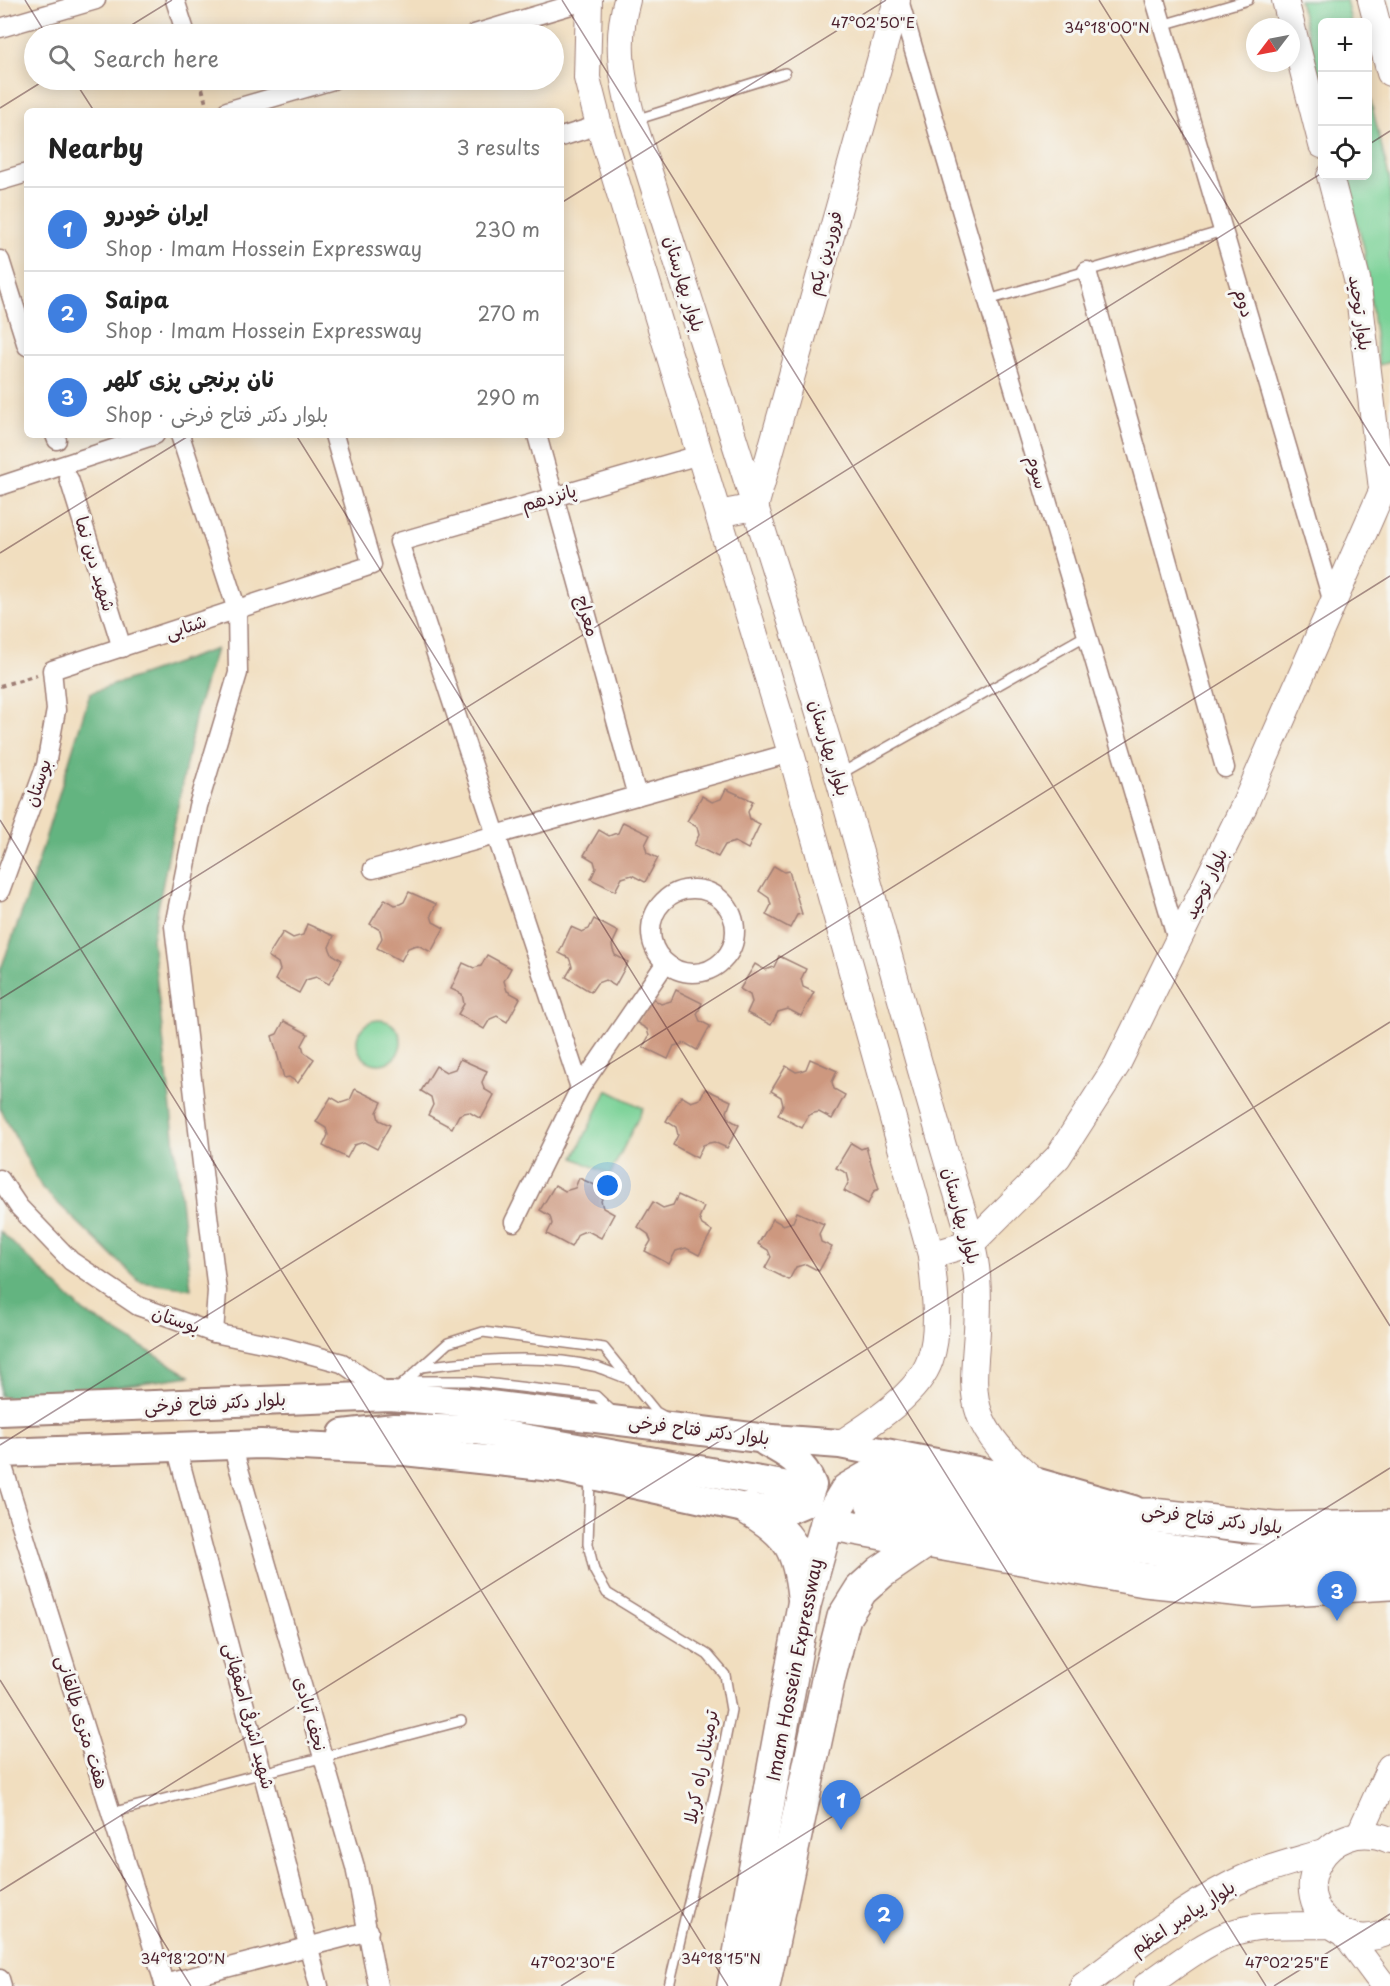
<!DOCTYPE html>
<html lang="en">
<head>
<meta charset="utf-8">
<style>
  :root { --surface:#fff; --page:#f6f6f6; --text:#222; --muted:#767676; --line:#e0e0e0; --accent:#d93025 }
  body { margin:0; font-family:"Playpen Sans","Playpen Sans Arabic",sans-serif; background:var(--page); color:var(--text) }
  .controls { position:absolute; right:18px; top:18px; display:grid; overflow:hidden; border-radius:9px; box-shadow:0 3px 15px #0003 }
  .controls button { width:54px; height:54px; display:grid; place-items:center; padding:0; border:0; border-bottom:2px solid var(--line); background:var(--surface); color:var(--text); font:30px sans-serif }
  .compass { position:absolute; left:1246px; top:18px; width:54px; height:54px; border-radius:50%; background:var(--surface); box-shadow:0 3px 15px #0003; rotate:238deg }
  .you { position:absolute; left:608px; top:1186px; width:21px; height:21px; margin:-15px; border:4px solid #fff; border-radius:50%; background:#1a73e8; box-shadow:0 0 0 9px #1a73e833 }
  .badge { display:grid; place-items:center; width:39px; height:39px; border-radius:50%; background:var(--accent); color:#fff; font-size:20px; font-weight:700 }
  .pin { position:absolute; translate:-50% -50px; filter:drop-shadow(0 2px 3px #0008) }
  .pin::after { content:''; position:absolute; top:32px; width:21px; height:18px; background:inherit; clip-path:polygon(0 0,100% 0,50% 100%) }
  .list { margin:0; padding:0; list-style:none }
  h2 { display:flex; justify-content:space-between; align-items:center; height:78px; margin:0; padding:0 24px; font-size:26px }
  h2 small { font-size:20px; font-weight:400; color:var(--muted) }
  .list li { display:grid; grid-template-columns:39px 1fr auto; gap:18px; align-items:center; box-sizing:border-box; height:84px; padding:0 24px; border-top:2px solid var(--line) }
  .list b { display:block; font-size:22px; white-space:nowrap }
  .list p { margin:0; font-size:20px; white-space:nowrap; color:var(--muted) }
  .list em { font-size:20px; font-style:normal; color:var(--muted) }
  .icon { flex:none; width:33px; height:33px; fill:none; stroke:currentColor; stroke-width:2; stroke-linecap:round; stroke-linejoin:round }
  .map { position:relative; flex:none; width:1390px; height:1986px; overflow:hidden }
  .search { position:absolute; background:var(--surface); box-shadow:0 3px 15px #0003; left:24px; top:24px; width:540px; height:66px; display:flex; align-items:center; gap:15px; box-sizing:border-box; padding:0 21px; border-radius:33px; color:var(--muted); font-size:22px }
  .panel { position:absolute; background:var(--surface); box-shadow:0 3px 15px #0003; left:24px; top:108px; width:540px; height:330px; border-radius:9px }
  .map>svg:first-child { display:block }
</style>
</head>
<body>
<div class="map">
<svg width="1390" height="1986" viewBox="0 0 1390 1986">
  <rect width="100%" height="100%" fill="#f6f6f2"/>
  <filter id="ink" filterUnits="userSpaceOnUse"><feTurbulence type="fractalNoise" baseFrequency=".0167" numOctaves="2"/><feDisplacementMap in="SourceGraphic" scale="12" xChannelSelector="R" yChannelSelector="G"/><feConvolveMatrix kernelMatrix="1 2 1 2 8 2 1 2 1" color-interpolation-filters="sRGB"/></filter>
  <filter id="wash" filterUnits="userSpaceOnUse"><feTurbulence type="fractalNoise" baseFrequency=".008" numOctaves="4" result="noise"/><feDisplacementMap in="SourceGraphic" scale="24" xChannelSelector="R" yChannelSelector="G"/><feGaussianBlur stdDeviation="1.35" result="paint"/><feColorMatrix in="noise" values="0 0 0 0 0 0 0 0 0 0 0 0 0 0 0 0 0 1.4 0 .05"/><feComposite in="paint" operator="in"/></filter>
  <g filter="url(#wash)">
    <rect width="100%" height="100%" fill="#f1debf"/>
    <g fill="#7ad297" stroke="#627861" stroke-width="1.5">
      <polygon points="1299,0 1346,0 1351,22 1322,22 1322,88"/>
      <polygon points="1368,90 1390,182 1390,362 1379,365 1364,248 1345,176 1368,176"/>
      <circle cx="379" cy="1042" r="22"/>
      <polygon points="607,1090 643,1108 610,1175 574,1158"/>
    </g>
    <g fill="#63b480" stroke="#566a56" stroke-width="1.5">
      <polygon points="216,649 196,713 152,939 191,1289 140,1282 42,1188 0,1108 0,971 26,901 90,693"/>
      <polygon points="0,1231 84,1312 190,1376 21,1400 0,1396"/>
    </g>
    <g id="blocks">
      <g fill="#cd987f">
        <polygon points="726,789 753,801 748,812 750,819 760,824 748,849 735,842 725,845 718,857 694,845 699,835 697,827 687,821 702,796 712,802 721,799"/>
        <polygon points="623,822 650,835 645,845 647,853 658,858 645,882 632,875 622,878 615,891 591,879 596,868 594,861 584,855 599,830 609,836 614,834 618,833"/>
        <polygon points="774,866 784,872 789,871 802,914 797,915 790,928 766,915 771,905 769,898 759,891"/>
        <polygon points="409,892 436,904 431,915 433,922 444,928 431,952 418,945 413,946 408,948 401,961 377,948 382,938 380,930 370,924 385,899 395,905 400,904 404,902"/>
        <polygon points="594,919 618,932 612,945 613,950 615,955 628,962 615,986 605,980 597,983 591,992 566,977 572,967 571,963 569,958 559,953 571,927 582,932 589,929"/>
        <polygon points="307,924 334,936 329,947 332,954 342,960 329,984 316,977 306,980 299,993 275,980 280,970 278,963 268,956 283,932 293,938 303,935"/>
        <polygon points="487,955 511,968 504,981 507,991 520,998 507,1022 497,1016 490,1019 484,1029 458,1014 464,1004 462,994 451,989 463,963 474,968 481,966"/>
        <polygon points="779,956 806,969 801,979 803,987 814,992 801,1016 788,1009 778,1012 771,1025 747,1013 752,1002 750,995 740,989 755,964 765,970 774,967"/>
        <polygon points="676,990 702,1003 697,1014 700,1021 710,1026 697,1050 685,1043 674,1046 668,1059 643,1047 649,1036 647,1029 637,1023 652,998 661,1004 671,1001"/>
        <polygon points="284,1021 308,1034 302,1045 304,1052 314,1059 298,1083 289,1077 284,1078 272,1036 277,1034"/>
        <polygon points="460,1059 487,1071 482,1082 484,1089 494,1095 481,1119 469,1112 464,1113 459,1115 452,1128 428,1115 433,1105 431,1097 421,1091 436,1066 446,1072 455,1069"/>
        <polygon points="810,1059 837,1071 832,1082 834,1089 845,1095 832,1119 819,1112 814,1113 809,1115 802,1128 778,1115 783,1105 781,1097 771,1091 786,1066 796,1072 801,1071 806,1069"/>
        <polygon points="355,1089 382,1102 377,1112 379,1120 390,1125 377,1149 364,1142 354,1145 347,1158 323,1146 328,1135 326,1128 316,1122 331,1097 341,1103 350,1100"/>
        <polygon points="705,1089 731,1101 727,1112 729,1119 739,1125 727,1148 714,1142 709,1143 703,1145 697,1158 673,1145 678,1135 676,1127 666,1121 681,1096 691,1102 700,1099"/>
        <polygon points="851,1143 861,1149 866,1147 879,1189 874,1191 868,1204 844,1191 849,1181 847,1173 836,1168"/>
        <polygon points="579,1178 606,1190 601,1201 603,1208 614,1214 601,1238 588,1231 583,1232 578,1234 571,1247 547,1234 552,1224 550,1216 540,1210 555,1185 565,1191 575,1188"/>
        <polygon points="678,1195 704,1207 699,1218 702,1225 712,1231 699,1255 686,1248 676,1251 669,1264 645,1251 651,1241 648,1234 638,1227 653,1202 663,1208 673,1205"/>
        <polygon points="797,1212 824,1224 819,1234 821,1242 832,1247 819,1271 806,1264 796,1267 789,1280 765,1268 771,1257 768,1250 758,1244 773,1219 783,1225 793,1222"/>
      </g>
    </g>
  </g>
  <g filter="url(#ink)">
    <use href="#blocks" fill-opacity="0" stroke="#9e7e75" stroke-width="1.5"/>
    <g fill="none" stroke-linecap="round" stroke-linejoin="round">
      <g stroke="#9e7e75" stroke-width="12">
        <g id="lane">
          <polyline points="1162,25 1248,0"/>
          <polyline points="635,120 785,73"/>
          <polyline points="988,300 1223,231"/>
          <polyline points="840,774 1085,636"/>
          <path d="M422,1367c54,-7 120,-14 175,0 11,4 23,9 34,13"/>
          <polyline points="406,1381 469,1381 596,1396 614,1413"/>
          <polyline points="396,1390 448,1343 483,1332 604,1348 656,1412 665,1417"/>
          <polyline points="590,1478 588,1544 594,1570 607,1593 708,1655 725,1675 731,1710 715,1792 669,1986"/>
          <polyline points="111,1813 461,1721"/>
        </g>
      </g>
      <g stroke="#9e7e75" stroke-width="21">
        <g id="street">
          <polyline points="175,0 186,34"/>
          <polyline points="899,0 1178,943"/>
          <polyline points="1155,0 1334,606"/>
          <polyline points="0,28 96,0"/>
          <polyline points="474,34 588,0"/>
          <polyline points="227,111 333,80"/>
          <polyline points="561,137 599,125"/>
          <polyline points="0,181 27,173"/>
          <polyline points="0,260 27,346"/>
          <polyline points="1087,271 1225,768"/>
          <polyline points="55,435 57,440"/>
          <polyline points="180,435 237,610 238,673 198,806 174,926 217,1291 214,1333"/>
          <polyline points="537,435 637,796"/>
          <polyline points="69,479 122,648"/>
          <polyline points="0,486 155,435"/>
          <polyline points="373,869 791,753"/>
          <circle cx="693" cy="931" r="42"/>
          <polyline points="0,891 46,765 56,710 52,670 372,565 334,435"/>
          <polyline points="580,1088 665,964"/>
          <polyline points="0,1179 19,1207 71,1261 138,1306 214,1333 283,1347 342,1363 390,1396"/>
          <polyline points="514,1222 580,1088 399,542 699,455"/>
          <polyline points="232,1445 355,1867 378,1986"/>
          <polyline points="176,1446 319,1986"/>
          <polyline points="0,1457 165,1986"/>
          <polyline points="0,1979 2,1986"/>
          <polyline points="164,1984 369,1931"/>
        </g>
      </g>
      <g stroke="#9e7e75" stroke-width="28">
        <g id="secondary">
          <path d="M589,0l-2,78 12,47 192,628 140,502c3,33 10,73 -1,105 -12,35 -61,65 -90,84"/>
          <path d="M627,0c-12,42 -5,80 6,121 68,218 140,435 205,655 42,143 79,288 123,430 7,23 14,46 16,70 8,100 -35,133 61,207"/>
          <polyline points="1285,0 1322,145"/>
          <polyline points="1371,0 1390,73"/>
          <polyline points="1330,176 1357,279 1382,489"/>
          <polyline points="718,514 755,507 897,0"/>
          <polyline points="931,1255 972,1243 1058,1157 1117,1065 1244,806 1390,473"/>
          <polyline points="1360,1833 1390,1767"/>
          <path d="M1390,1840c-63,-27 -109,55 -53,89 18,11 35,11 53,2"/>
          <polyline points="1346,1935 1384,1986"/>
          <path d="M1083,1986c46,-34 95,-74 145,-100 30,-16 64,-24 96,-34"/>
          <path d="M1146,1986c26,-18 53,-40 83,-52 32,-12 69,-8 102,-9"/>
        </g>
      </g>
      <g stroke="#9e7e75" stroke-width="32">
        <g id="primary">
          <polyline points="0,1411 390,1396 482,1404 759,1438 840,1444 1038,1483 1133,1510"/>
          <polyline points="343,1434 394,1428 477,1430 788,1486"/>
          <path d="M0,1453l261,-9 143,7 157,17 188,41 38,1 19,-8 6,-17c-9,-23 -25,-32 -46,-43"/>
        </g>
      </g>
      <g stroke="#9e7e75" stroke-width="36">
        <g id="highway">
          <polyline points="872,1502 1055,1534 1244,1561 1357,1559 1390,1556"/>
          <path d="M749,1509c41,24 50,40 55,87"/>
          <polyline points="827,1523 1145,1580 1253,1591 1390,1583"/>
          <polyline points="734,1986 804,1605 827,1523 847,1490 866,1479 877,1477 1090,1516 1152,1515 1276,1529 1390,1527"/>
          <polyline points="763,1986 828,1680 844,1617 861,1590 881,1572 925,1542"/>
        </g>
      </g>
      <g stroke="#9e7e75" stroke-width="4" stroke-dasharray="4.5 4.5" stroke-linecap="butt">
        <polyline points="200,80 208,111"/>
        <polyline points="0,686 37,675"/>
      </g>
      <use href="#lane" stroke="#fff" stroke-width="9"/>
      <use href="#street" stroke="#fff" stroke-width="18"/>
      <use href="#secondary" stroke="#fff" stroke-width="26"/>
      <use href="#primary" stroke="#fff" stroke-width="28"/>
      <use href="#highway" stroke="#fff" stroke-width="33"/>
    </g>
  </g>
  <path fill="none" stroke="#4a1f2b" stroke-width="1.5" stroke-opacity="0.45" d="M25,0l21,34M562,0l828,1326M1099,0l291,466M117,34l55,-34M74,80l20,31M0,108l45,-28M1368,145l22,-14M561,203l325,-203M296,435l970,1551M0,553l190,-118M0,820l728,1166M0,999l1322,-826M0,1445l1390,-869M0,1680l191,306M0,1891l1390,-869M561,1986l829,-518M1274,1986l116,-72"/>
  <g text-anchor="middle" stroke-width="6" stroke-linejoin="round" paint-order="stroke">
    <g font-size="18" fill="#4a1f2b" stroke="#f6f6f2">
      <text transform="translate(825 253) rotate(-74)" y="6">فروردین یکم</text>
      <text transform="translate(684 284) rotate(73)" y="6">بلوار بهارستان</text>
      <text transform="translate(1244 303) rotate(74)" y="6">دوم</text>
      <text transform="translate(1360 313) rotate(82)" y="6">بلوار توحید</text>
      <text transform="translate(1037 472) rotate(74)" y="6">سوم</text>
      <text transform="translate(549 498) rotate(-16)" y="6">پانزدهم</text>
      <text transform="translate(95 564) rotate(73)" y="6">شهید دین نما</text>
      <text transform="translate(587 616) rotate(74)" y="6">معراج</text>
      <text transform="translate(186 627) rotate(-18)" y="6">شتابی</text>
      <text transform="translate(829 748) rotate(73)" y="6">بلوار بهارستان</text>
      <text transform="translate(38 783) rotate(-72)" y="6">بوستان</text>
      <text transform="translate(1206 884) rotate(-64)" y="6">بلوار توحید</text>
      <text transform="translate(961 1216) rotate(75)" y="6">بلوار بهارستان</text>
      <text transform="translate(176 1320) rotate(19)" y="6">بوستان</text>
      <text transform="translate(215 1403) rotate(-3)" y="6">بلوار دکتر فتاح فرخی</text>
      <text transform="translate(699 1430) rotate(7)" y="6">بلوار دکتر فتاح فرخی</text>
      <text transform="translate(1212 1519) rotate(7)" y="6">بلوار دکتر فتاح فرخی</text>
      <text transform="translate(795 1670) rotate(-79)" y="6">Imam Hossein Expressway</text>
      <text transform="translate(310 1714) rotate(74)" y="6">نجف آبادی</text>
      <text transform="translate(249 1716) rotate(75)" y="6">شهید اشرفی اصفهانی</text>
      <text transform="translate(82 1722) rotate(73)" y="6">هفت متری طالقانی</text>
      <text transform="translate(701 1767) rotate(-79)" y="6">ترمینال راه کربلا</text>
      <text transform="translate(1183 1918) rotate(-33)" y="6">بلوار پیامبر اعظم</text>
    </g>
  </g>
  <g font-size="15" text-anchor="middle" fill="#4a1f2b" stroke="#f6f6f2" stroke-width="6" stroke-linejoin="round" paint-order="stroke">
    <text x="873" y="28">47°02'50"E</text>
    <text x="1107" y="33">34°18'00"N</text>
    <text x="183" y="1964">34°18'20"N</text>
    <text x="721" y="1964">34°18'15"N</text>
    <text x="573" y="1968">47°02'30"E</text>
    <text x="1287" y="1968">47°02'25"E</text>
  </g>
</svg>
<div class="controls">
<button>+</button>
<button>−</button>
<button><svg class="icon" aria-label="locate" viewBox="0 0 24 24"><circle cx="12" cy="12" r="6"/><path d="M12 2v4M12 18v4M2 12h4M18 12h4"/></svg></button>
</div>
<svg class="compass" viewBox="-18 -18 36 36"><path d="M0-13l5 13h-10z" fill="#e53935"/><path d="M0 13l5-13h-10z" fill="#767676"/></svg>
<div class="you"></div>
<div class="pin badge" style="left:841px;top:1830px;background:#3f7fe0">1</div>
<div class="pin badge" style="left:884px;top:1944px;background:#3f7fe0">2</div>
<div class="pin badge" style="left:1337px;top:1621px;background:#3f7fe0">3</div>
<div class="search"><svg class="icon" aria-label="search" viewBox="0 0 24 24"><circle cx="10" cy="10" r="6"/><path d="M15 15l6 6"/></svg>Search here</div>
<section class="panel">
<h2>Nearby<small>3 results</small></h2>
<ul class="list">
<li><span class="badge" style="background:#3f7fe0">1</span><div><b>ایران خودرو</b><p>Shop · Imam Hossein Expressway</p></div><em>230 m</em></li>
<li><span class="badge" style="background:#3f7fe0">2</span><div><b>Saipa</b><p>Shop · Imam Hossein Expressway</p></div><em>270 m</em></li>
<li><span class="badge" style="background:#3f7fe0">3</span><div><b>نان برنجی پزی کلهر</b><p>Shop · بلوار دکتر فتاح فرخی</p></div><em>290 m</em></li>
</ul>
</section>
</div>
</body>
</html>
